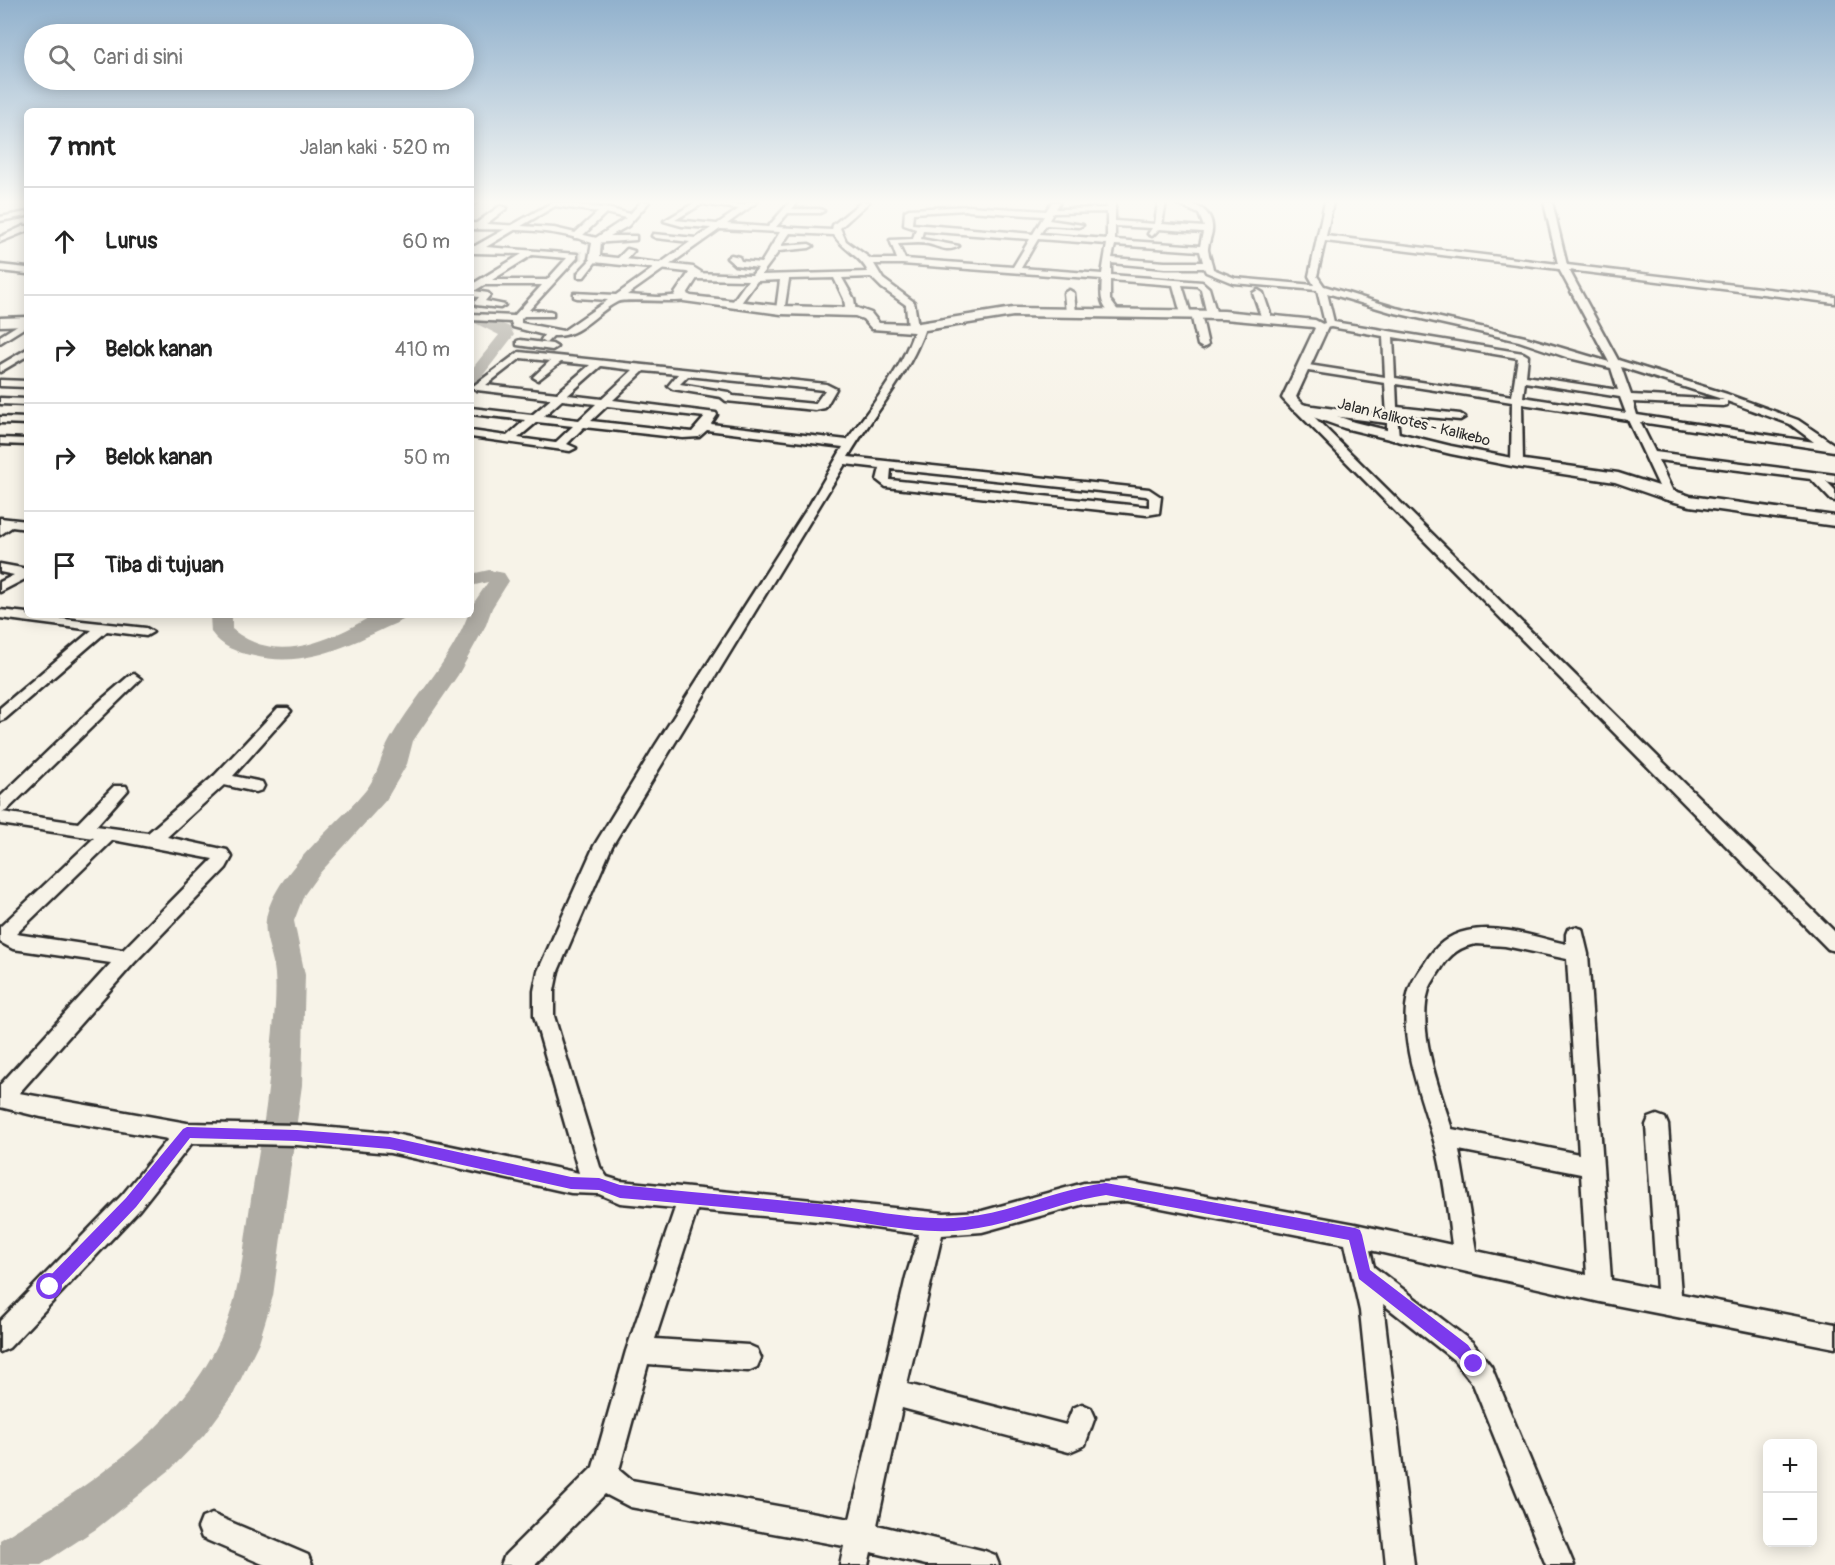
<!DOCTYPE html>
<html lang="id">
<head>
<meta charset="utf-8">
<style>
  :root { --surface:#fff; --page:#f6f6f6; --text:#222; --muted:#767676; --line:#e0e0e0 }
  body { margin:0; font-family:Pangolin,sans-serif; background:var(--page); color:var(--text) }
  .controls { position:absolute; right:18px; bottom:18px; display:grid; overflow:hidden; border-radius:9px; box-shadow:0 3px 15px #0003 }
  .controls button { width:54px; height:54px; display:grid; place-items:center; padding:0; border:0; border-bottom:2px solid var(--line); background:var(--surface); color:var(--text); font:30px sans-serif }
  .stop { position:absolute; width:18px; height:18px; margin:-14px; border:4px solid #7c3aed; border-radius:50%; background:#fff }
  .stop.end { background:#7c3aed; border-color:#fff; box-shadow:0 2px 6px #0008 }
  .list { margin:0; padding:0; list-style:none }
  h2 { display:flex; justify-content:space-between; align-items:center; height:78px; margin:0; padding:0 24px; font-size:26px }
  h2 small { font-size:20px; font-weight:400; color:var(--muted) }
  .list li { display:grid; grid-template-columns:39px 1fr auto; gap:18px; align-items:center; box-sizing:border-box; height:108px; padding:0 24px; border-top:2px solid var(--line) }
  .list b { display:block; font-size:22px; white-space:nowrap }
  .list em { font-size:20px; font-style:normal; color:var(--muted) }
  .icon { flex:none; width:33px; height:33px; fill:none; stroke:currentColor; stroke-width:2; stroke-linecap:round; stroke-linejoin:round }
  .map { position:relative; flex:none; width:1835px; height:1565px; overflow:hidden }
  .search { position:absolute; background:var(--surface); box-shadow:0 3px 15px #0003; left:24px; top:24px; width:450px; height:66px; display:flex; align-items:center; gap:15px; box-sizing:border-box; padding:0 21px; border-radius:33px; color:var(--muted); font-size:22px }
  .panel { position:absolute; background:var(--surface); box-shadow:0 3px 15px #0003; left:24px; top:108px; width:450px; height:510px; border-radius:9px }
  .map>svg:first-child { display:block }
</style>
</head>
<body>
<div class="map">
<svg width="1835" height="1565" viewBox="0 0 1835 1565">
  <rect width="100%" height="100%" fill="#f7f3e8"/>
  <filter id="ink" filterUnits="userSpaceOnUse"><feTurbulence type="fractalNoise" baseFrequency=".0167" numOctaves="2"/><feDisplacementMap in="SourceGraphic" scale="12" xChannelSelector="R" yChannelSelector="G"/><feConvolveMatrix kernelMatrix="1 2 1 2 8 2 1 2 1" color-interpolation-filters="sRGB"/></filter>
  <g filter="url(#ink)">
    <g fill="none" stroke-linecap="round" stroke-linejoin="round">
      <g fill="#afaca4" fill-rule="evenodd">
        <polygon points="475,313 510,327 514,335 477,383 471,385 471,370 499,335 471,321 471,314"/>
        <path d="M489,570l15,3 5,8 -17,27 -6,17 -28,50 -45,66 -6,23 -21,36 -67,74 -15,21 -10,26 11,54 -3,110 -29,211 -14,46 -27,55 -28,38 -33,34 -75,60 -55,36h-41v-25c82,-50 184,-114 223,-207 18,-42 21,-90 28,-134 8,-49 18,-98 20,-148 2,-25 6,-52 4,-77 -1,-17 -12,-37 -9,-54 7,-47 70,-93 100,-130 13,-16 15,-37 26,-54 24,-41 59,-76 76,-121h3v-8l17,-25 -17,4v-12z"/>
        <path d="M210,615h22v14c35,29 74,20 112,2 11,-5 23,-14 34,-16 9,-2 19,0 28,0l-3,5c-49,22 -94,49 -149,36 -18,-4 -32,-9 -43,-24z"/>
      </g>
      <polyline stroke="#cecbc2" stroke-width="9" stroke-dasharray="9 4.5" stroke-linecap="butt" points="573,255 593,256"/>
      <g stroke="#2b2b2b" stroke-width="5">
        <g id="minor">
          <polygon points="471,202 477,202 471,205"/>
          <path d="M553,202l58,7 19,5 11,-12h8l-21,24 -18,10h26v4l-42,3v-4l32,-21 -20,-5 -26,25h-6v-4l24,-22 -43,-6 -69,41 91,7v4l-48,52 21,1 3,1v4h-29l-3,3v4l42,8 45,-31 -31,-2 -3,-1v-4l42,2 74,-53 -34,-4 -4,-2 1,-2 43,4 15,-10 -29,-2 -18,-5 32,-19 48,3 4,-3h9l-30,22 41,3 22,-25h8l-6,7h28l4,2 -4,2h-32l-12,14 56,3 1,-5 28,-23h8l-29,26 6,13 25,18h26l-7,-19 23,-1 3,-10 -12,-4 1,-14 4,-2 60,-3 77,5 6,-9h8l-4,7 51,-1v-6h8v19l40,3 3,-22h8l-4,22 42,3 -5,-13 -26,-12c20,0 41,7 39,29 -1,6 -4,13 -4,19 1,6 4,13 5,19l22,9 79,7 -5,-9 16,-74h8l-7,34 232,28 -14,-62h8l15,63 268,32v6l-266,-33 49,90 109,34 71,26 37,25 -1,6 -194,-29 15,30 180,23v8l-9,-2 9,9v11l-4,-1 -20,-21 -153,-19 17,36 -6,4 -4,-1 -37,-79 -106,-16 1,59 -6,3 -6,-3 1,-61 -116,-18 1,23 63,7 5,3 -5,3 -63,-6 2,23 -6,3 -6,-3v-14l-77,-10 525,519v19l-7,-2 -534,-540 -1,-2 5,-3 89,12 -2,-33 -83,-13 -5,-3 5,-3 83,13 -2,-41 -52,-9 -12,2v-4l6,-2 -8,-33 -84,-7 -27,-11 -2,-4h-39l-54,-5v12l91,7 7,6 8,27 -5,3 -5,-3 -6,-26 -4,-3 -15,-1 9,29 -5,3 -5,-3 -8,-29 -63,-5v20l9,12 -5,3c-15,-8 -13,-21 -12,-36l-200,-15h-28l9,15 31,23 4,24 7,2c-16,48 -52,86 -77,129l301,32 12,8 -2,16 -12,2 -261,-28 -9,-7 3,-12 -35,-4 -233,382 -54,125 -4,20v25l46,151 7,10 13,4 324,32 38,-2 102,-28 42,-2 229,43 97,21c-4,-30 -7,-61 -14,-90 -12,-48 -43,-114 -29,-164 3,-10 10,-20 16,-28 10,-17 23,-28 42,-32 32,-7 68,6 99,13v-10l2,-5 7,-2 7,2 6,25 23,326 46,9 -11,-164 3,-7 8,-3 8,3 3,7 13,169 154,30v24l-235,-46 -230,-52 4,17 98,75 19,24 83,199h-28l-73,-181 -19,-24 -71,-56 31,261h-28l-26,-254 -15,-67 -219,-43 -42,3 -102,28 -40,3 -35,149 159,41 7,-17 9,-4 9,4 4,9 -10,28 -16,7 -167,-44 -25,117 108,26 10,4 4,10h-73l-55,-13 -3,13h-28l4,-19 -214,-39 -25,-13 -70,71h-34l4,-10 88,-88 33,-116 49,-143 -55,-5 -21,-9 -28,-1 -181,-40 -93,-8 -105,-2 -53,67 -130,138 -9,4v-31l123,-127 45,-55 -127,-22 -41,-10v-22l111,-122 -98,-14 -13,-7v-15l94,-89 -94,-14v-27l100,-96 29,-25 5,-2 7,5 -135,132 -4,1 76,11 36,-37h12l2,4 -32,36 52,7 67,-58 63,-67h10l3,3 -58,65 29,6 2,4 -2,4 -6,2 -32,-7 -57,52 60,13 5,7 -6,11 -92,95 -115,130 168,30 110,2 93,8 189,40 -45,-157v-25l4,-20 56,-125 61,-100 155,-242 33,-57 -136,-17 -8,7 -16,1 -99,-11 -17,17 9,4 -6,3 -99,-14v-6l36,5 18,-16 -54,-6v-6l61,7 19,-16 -74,-9 -5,-3 47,-35 307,32 10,5 -11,19 -10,2 -89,-9 -5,-4 -48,-8 -5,-3 10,-12 -34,-3 -31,29 103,13 1,2 -6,9 136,16c24,-34 54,-69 67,-109l-6,-3 -2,-23 -24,-17 -11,-11 -29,1 12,21 2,13 -5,3 -5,-3 -2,-13 -10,-21 -45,1 -5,33 -8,-2 4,-30 -23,1 -19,26h-6l-2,-2 18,-25 -54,-1 -4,-3 4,-3 58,2 6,-7 -23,-3 -8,-7 4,-3 8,2 2,4 20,2 19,-31 -60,-3 -93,66 31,2 26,-2 3,1v4c-15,3 -63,-2 -70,2 -22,11 -37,36 -64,34l-7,7 -5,-3 3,-5 -31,-8 -2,-5 -40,-2v-6l43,2 28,-31h-58l-10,6 14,2 2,2 -5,6 20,4 -5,3 -24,-3 -2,-2 5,-6 -8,-1v-11l51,-31 -48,-1 -3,-1v-6h4zM702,204l37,5 -22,15 -42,-4zM966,210l3,1 75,5 -11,18 -121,-10 1,-11zM1107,212v27l-67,-5 6,-9 33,2 4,-2 -34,-5 4,-7zM1115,226l37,2 -4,6 4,2 7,-7 44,3 -3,14 -85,-6zM923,231l107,8 -17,28 -108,-8 -7,-15c10,0 20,-2 30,0 9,2 20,9 31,2l-38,-7zM790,233l44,2c9,15 27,21 34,37l-107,3 18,-24 30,-3 4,-2 -4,-2 -28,2zM1038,239l69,5 -5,30 -81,-6zM1325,241l234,28 50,93 -84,-25 -129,-29 -72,-22 -7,-10zM1115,245l85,6 3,11h-38l-53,-4zM532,255l35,3 -20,22h-55zM1327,293l64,19 128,29 50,17 42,10 7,22 -92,-14 2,-20 -5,-3 -189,-31zM1393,337l125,21 -6,38 -117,-18zM521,358l29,3 -17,16 5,3 23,-18 29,3 -33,28 -71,-8zM601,366l32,4 -31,29 -34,-4zM1621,367l98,31 5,2 -93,-5zM688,376l136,14h1l-10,14 -82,-8 -5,-4 -48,-8zM1525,382l95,15 6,16 -103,-16zM562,400l34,4 -17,16 -35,-4zM1727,401l63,23 24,18 -177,-27 -4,-13 90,4 4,-1zM607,406l98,11 -13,15 -101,-11zM537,422l36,4 -18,17 -37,-5zM891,469l255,27 3,2v9l-259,-27zM113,840l100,19 -90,91 -107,-16zM1477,944l28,2 62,13 12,195 -127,-25c-12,-39 -36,-98 -23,-140 3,-7 8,-14 12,-20 8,-14 19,-23 36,-25zM1459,1150l122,24 6,101 -111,-24zM697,1210l132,12 90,12 -13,43 -56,242 -219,-39 -12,-10 29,-106 100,7 9,-4 4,-9 -4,-9 -9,-4 -93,-6z"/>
          <polygon points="500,206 507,208 481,228 475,228 475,224"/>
          <polygon points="27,212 27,216 0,221 0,217"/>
          <polygon points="24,226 27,226 27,231 0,242 0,237"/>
          <polygon points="627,249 634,251 622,264 616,264 616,260"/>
          <polygon points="594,256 597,257 598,259 584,277 578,277 578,273"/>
          <polygon points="0,265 27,268 27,274 0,271"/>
          <polygon points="1069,290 1074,293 1076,313 1071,316 1066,313 1064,293"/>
          <polygon points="1258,290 1263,293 1272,319 1270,321 1262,319 1253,293"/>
          <polygon points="1196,311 1201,314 1208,345 1203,348 1198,345 1191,314"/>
          <polygon points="27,319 27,326 0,343 0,336"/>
          <polygon points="520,340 552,344 557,347 552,350 517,345 517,341"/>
          <polygon points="27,349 27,356 0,372 0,365"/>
          <polygon points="0,380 27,381 27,387 0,386"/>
          <polygon points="0,398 27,399 27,405 0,404"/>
          <polygon points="0,417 27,418 27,424 0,423"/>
          <polygon points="0,438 27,439 27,445 0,444"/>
          <polygon points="0,518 27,521 27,529 12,527 0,535"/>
          <polygon points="0,564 27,569 27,578 0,592 0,582 14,575 0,572"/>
          <polygon points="0,610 27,613 27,615 146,628 153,632 146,636 107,631 5,719 0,721 0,708 92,630 0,618"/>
          <polygon points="212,1514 308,1555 312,1565 265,1565 202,1538 198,1528 202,1518"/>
        </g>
      </g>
      <g stroke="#2b2b2b" stroke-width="5">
        <g id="tertiary">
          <path d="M471,223l83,5 47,11 -1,17 93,11 8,5 -14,22 4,2 90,10 76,2 14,5 8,10 34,1 100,-16 211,3 91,9 13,7 -32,70 7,7 51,18 97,24 66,13 101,14 72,23 145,20v10l-145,-20 -26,-7 -49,-17 -98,-15 -66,-13 -107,-26 -51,-18 -11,-12 33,-70 -2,-1 -89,-8 -211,-3 -100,16 -41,-3 -9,-10 -8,-3 -74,-2 -97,-13 -10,-6 15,-22 -2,-1 -93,-10 -5,-3 3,-16c-38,-15 -82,-13 -121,-14z"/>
          <polygon points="27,317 27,325 0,326 0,318"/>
        </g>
      </g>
      <use href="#minor" fill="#f7f3e8" fill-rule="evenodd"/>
      <use href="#tertiary" fill="#f7f3e8" fill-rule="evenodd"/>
    </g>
  </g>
  <linearGradient id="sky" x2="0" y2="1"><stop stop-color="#91b1cd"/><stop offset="0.48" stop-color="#fbfaf5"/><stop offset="1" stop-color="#fbfaf5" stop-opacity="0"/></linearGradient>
  <rect width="1835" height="421" fill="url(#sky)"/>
  <path fill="#7c3aed" d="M187,1127l110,3 93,7 181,40 28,1 21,7c69,7 139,13 209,20 44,5 91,17 136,12 48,-5 93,-28 141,-34l249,45 5,2 2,5 8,35 98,75 13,19 -2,5 -5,2 -6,-2 -11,-13 -98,-77 -10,-39 -243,-45c-48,7 -93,30 -141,35 -45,5 -92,-7 -136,-12 -70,-8 -140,-14 -209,-20l-21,-8 -28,-1 -181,-40 -93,-8 -107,-3 -54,69 -81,85 -5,2 -6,-2 -2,-5 2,-5 82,-84 57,-69z"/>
  <g text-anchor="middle" stroke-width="5" stroke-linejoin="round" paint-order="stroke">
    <g font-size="15" fill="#2b2b2b" stroke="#f7f3e8">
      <text transform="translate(1414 422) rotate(14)" y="5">Jalan Kalikotes - Kalikebo</text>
    </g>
  </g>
</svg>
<div class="controls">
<button>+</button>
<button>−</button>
</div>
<div class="stop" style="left:50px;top:1287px"></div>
<div class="stop end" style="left:1474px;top:1364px"></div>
<div class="search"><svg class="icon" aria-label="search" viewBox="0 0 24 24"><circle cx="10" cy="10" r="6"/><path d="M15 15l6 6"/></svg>Cari di sini</div>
<section class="panel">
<h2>7 mnt<small>Jalan kaki · 520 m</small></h2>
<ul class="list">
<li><svg class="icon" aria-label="ahead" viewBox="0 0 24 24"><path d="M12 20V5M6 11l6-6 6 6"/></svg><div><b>Lurus</b></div><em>60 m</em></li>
<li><svg class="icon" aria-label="right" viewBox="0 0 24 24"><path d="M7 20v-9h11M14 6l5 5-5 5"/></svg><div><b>Belok kanan</b></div><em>410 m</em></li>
<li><svg class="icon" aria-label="right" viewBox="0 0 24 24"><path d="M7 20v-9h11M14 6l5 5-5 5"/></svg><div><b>Belok kanan</b></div><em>50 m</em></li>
<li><svg class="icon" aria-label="arrive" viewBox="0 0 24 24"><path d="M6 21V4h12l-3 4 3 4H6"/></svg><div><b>Tiba di tujuan</b></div></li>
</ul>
</section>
</div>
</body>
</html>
